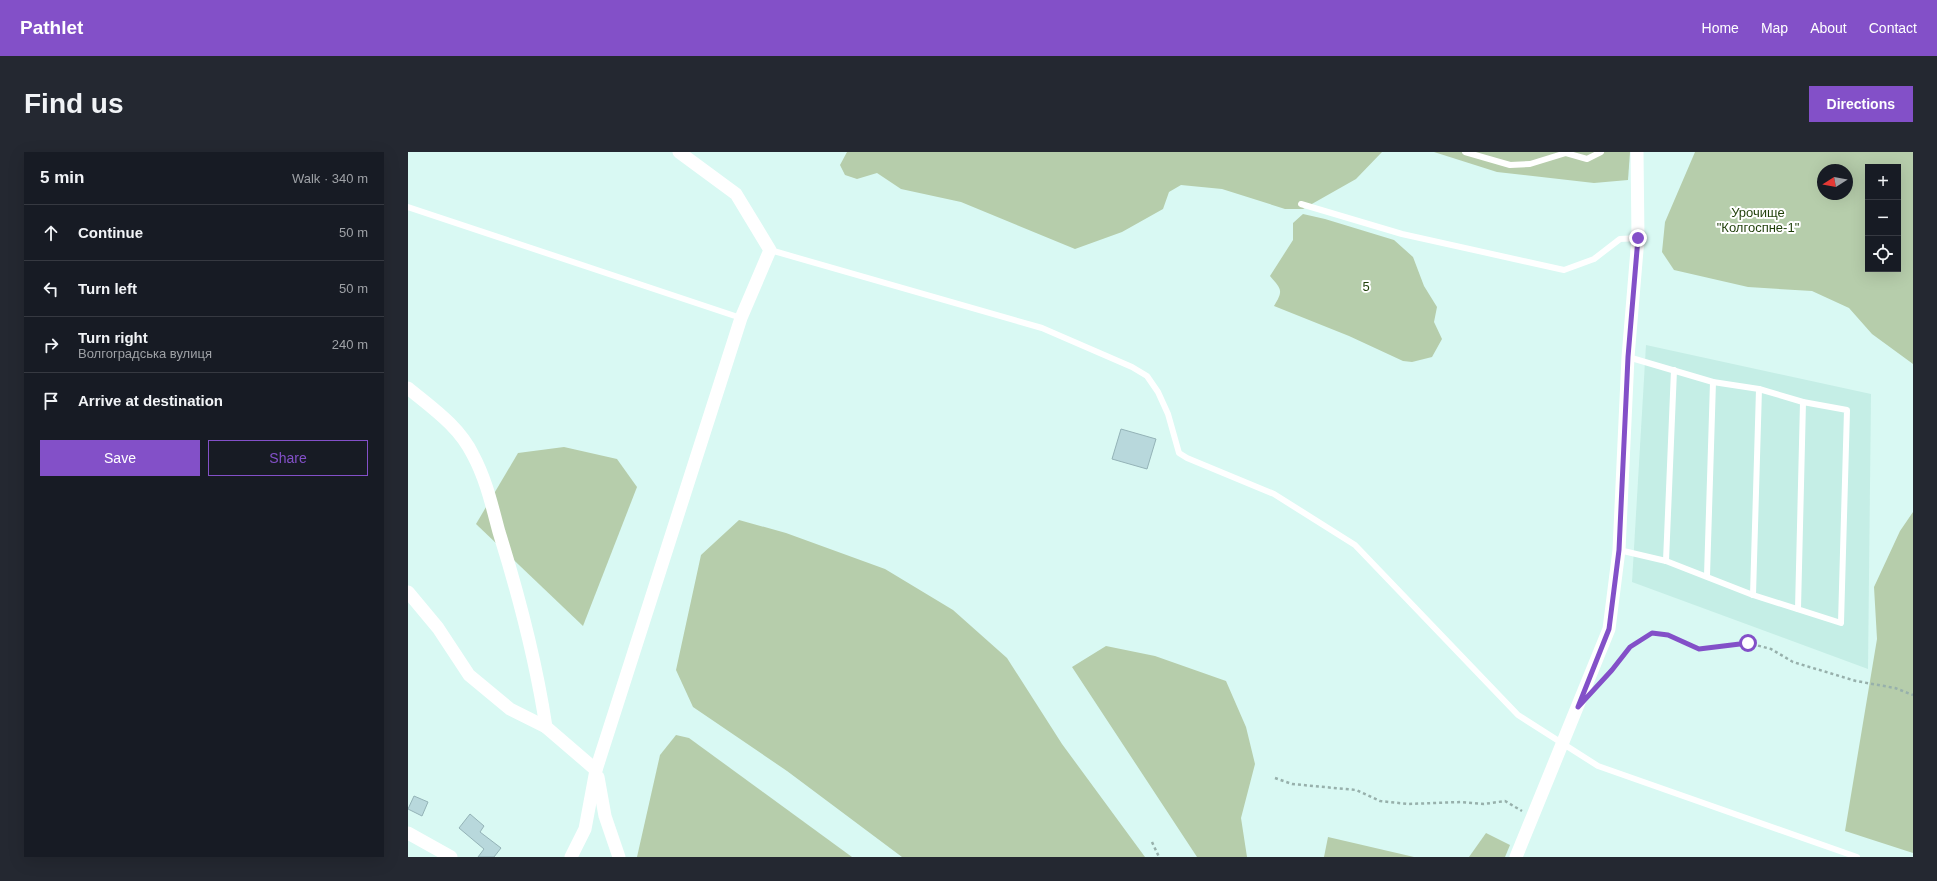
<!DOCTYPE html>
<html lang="en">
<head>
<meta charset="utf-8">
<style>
  :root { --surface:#171b24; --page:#242831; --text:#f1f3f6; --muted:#9ea1a6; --line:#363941; --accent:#8350c8 }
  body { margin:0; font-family:Helvetica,sans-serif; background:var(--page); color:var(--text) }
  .controls { position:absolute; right:12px; top:12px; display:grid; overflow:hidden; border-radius:0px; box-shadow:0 4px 16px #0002 }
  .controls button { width:36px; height:36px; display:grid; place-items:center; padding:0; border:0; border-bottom:1px solid var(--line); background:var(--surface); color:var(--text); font:20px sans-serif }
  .compass { position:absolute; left:1409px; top:12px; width:36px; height:36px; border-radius:50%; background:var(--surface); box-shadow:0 4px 16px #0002; rotate:259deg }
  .stop { position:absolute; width:12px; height:12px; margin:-9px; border:3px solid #8350c8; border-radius:50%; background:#fff }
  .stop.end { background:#8350c8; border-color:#fff; box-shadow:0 1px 4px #0008 }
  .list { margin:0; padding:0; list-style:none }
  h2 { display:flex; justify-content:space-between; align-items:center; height:52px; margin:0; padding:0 16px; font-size:17px }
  h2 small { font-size:13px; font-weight:400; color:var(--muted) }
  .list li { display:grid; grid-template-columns:26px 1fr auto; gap:12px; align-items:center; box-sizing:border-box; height:56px; padding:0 16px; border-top:1px solid var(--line) }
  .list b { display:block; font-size:15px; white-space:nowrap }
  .list p { margin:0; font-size:13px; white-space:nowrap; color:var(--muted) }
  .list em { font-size:13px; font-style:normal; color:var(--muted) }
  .actions { display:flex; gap:8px; padding:12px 16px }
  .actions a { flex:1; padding:9px 0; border:1px solid var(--accent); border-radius:0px; text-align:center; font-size:14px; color:var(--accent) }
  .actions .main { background:var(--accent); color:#fff }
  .icon { flex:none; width:22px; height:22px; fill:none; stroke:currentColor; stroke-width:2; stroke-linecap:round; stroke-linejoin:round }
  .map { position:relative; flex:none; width:1505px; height:705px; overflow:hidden; border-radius:0px }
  header { display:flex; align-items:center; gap:24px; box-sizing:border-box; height:56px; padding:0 20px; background:var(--accent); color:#fff }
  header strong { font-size:19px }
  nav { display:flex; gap:22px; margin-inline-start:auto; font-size:14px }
  .intro { display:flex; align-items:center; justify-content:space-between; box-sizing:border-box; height:96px; padding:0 24px }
  h1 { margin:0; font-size:28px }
  .button { padding:10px 18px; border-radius:0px; background:var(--accent); color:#fff; font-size:14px; font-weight:700 }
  main { display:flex; gap:24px; padding:0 24px }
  aside { flex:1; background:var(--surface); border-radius:0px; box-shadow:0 4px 16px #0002 }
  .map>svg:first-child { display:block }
</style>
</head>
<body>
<header>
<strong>Pathlet</strong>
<nav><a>Home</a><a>Map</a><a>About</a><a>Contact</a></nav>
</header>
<div class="intro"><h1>Find us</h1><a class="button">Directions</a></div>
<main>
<aside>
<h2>5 min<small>Walk · 340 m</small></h2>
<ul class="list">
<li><svg class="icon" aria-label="ahead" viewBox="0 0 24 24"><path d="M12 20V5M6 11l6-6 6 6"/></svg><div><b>Continue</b></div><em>50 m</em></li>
<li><svg class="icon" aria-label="left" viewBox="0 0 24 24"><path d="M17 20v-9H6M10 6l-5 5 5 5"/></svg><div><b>Turn left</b></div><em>50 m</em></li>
<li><svg class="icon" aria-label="right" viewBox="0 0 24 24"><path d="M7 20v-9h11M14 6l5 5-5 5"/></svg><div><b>Turn right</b><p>Волгоградська вулиця</p></div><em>240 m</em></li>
<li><svg class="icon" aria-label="arrive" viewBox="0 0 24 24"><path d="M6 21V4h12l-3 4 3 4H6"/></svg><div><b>Arrive at destination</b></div></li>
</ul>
<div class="actions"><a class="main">Save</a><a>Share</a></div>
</aside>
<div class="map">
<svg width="1505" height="705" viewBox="0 0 1505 705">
  <rect width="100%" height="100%" fill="#d9f9f3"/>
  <polygon fill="#c5eee6" points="1238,193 1463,242 1460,517 1224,430"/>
  <g fill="#b6cdab" fill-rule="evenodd">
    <polygon points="439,0 974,0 948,27 895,57 877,57 814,37 773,33 761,40 755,57 714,80 667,97 553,50 493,37 469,21 449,27 437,23 432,13"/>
    <polygon points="1026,0 1222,0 1220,28 1186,31 1089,20"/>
    <path d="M1287,0h218v212l-41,-30 -23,-26 -37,-17 -64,-4 -74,-17 -12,-18 3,-30zM1460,15h30v102h-30zM1415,18h24v24h-24z"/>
    <path d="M895,62l22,5 69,21 19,17 11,29 13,21 -3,15 8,17 -10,18 -20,5 -9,-1 -54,-25 -75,-30c10,-16 7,-17 -4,-30l23,-36v-17z"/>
    <polygon points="156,295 209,307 229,335 175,474 68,372 110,301"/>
    <polygon points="1505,360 1505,701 1437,679 1469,487 1466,435 1492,379"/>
    <polygon points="331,368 378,381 477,417 545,458 599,506 654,592 737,705 494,705 379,619 285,555 268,518 293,403"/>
    <polygon points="698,494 747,504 818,529 838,575 847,612 833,666 839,705 789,705 664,515"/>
    <polygon points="268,583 281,586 444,705 229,705 252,603"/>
    <polygon points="1078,681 1102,693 1097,705 1061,705"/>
    <polygon points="920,685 1006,705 916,705"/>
  </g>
  <g fill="#b8d8dc" stroke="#94b3b7">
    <polygon points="713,277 748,287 739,317 704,307"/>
    <polygon points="6,644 20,650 14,664 0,657"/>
    <polygon points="62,662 76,674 72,680 93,696 86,705 70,705 76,697 51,676"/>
  </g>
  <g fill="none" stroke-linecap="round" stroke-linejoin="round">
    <g stroke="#97b0ab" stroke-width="2.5" stroke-dasharray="3 3" stroke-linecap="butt">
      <polyline points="1194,529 1222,495 1244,481 1260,483 1291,497 1340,491 1363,497 1385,510 1448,529 1487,536 1505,543"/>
      <polyline points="867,626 884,632 948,638 972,649 1000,652 1053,650 1076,652 1097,649 1114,659"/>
      <polyline points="744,690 751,705"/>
    </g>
    <g stroke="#fff" stroke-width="6">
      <polyline points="1057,0 1102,13 1122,12 1158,1 1179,7 1193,0"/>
      <polyline points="893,52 994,82 1156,118 1186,107 1212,87 1230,86"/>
      <polyline points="0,55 333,166"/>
      <polyline points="362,98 634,176 724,215 739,224 750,240 760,262 771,301 779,306 866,342 947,393 1110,563 1190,614 1449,705"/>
      <polyline points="1211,398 1258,409 1345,443 1433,471 1439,258 1395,250 1351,237 1305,230 1220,205"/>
      <polyline points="1258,409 1266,218"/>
      <polyline points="1299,424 1305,230"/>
      <polyline points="1345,443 1351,237"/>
      <polyline points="1390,457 1395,250"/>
    </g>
    <g stroke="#fff" stroke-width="13">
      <path d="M0,236c24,20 51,38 65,67 13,24 19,51 26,77 20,64 37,129 47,195"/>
      <polyline points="0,440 30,476 61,523 102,557 138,575 188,618"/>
      <polyline points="190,625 197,664 211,705"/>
      <polyline points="0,681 43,705"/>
      <polyline points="163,705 177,677 188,618 333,166 362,98 328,42 271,0"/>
      <polyline points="1108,705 1201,477 1211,398 1220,205 1230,86 1229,0"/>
    </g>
  </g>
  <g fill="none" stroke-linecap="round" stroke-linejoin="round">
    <polyline stroke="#8350c8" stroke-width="5" points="1230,86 1220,205 1211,398 1201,477 1170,555 1204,518 1222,495 1244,481 1260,483 1291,497 1340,491"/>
  </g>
  <g text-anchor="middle" stroke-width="4" stroke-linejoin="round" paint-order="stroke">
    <g font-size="13" fill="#1f3f09" stroke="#fff">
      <text x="1350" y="65">Урочище<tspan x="1350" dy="15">"Колгоспне-1"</tspan></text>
      <text x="958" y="139">5</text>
    </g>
  </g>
</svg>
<div class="controls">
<button>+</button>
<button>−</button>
<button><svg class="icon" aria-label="locate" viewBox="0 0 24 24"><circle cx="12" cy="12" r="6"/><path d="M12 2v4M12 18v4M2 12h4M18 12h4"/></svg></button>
</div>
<svg class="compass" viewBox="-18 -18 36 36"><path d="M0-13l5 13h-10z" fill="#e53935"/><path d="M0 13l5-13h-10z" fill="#9ea1a6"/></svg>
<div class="stop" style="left:1340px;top:491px"></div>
<div class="stop end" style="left:1230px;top:86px"></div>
</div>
</main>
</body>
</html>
